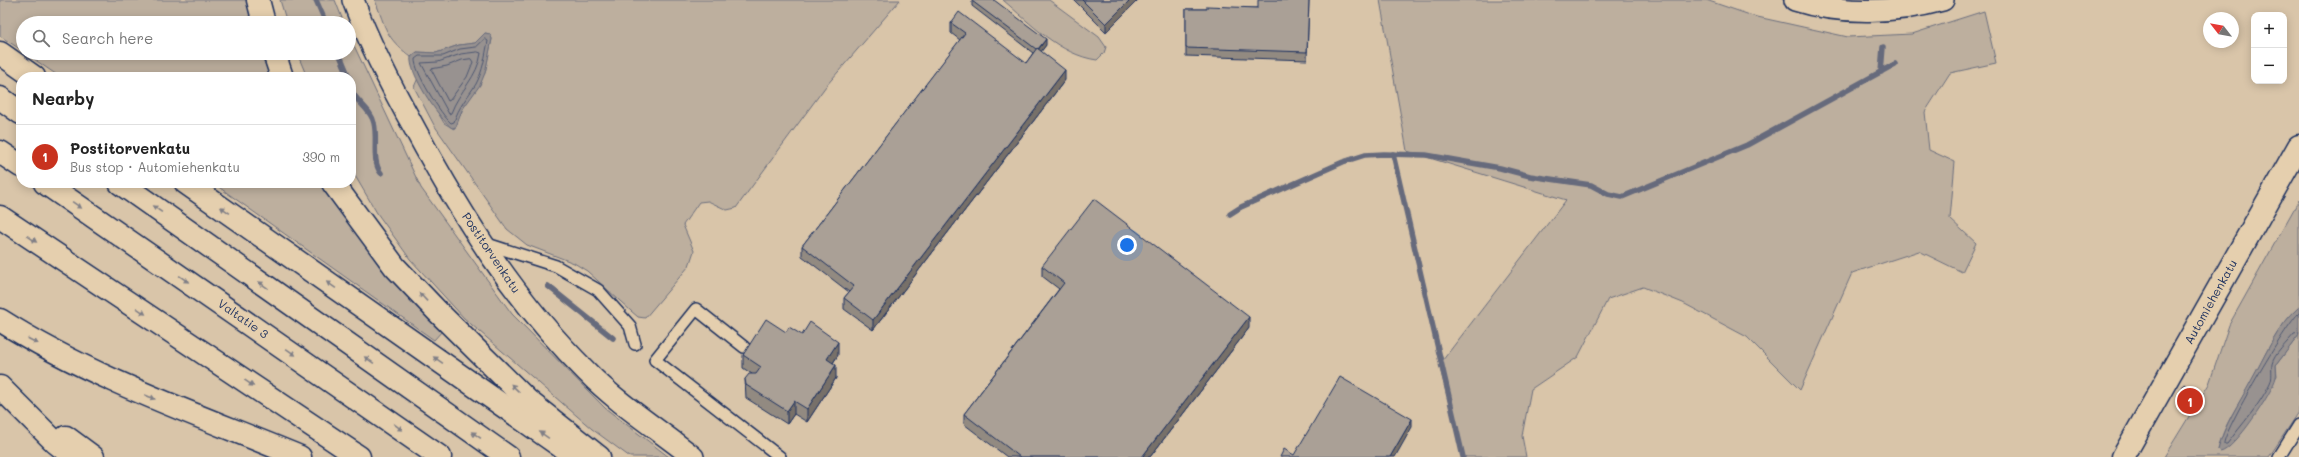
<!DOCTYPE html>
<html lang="en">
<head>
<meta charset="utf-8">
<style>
  :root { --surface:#fff; --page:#f6f6f6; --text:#222; --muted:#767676; --line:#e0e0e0; --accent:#c8321e }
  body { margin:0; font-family:Mali,sans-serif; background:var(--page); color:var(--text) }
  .controls { position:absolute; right:12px; top:12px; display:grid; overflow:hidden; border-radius:8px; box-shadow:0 2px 10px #0003 }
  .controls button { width:36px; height:36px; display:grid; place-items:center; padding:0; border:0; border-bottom:1px solid var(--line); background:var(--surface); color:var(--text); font:20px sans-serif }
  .compass { position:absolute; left:2203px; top:12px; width:36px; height:36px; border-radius:50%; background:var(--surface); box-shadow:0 2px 10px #0003; rotate:301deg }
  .you { position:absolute; left:1127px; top:245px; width:14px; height:14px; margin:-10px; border:3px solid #fff; border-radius:50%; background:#1a73e8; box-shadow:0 0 0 6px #1a73e833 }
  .badge { display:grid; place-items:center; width:26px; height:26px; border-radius:50%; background:var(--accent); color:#fff; font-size:13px; font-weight:700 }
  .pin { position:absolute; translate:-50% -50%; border:2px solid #fff; box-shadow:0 1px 4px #0006 }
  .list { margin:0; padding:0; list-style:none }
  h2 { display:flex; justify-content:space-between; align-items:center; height:52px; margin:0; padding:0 16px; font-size:17px }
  h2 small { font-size:13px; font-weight:400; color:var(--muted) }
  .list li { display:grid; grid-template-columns:26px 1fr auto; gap:12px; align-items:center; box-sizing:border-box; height:64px; padding:0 16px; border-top:1px solid var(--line) }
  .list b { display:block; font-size:15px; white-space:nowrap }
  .list p { margin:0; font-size:13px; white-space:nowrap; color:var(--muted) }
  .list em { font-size:13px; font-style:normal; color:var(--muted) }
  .icon { flex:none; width:22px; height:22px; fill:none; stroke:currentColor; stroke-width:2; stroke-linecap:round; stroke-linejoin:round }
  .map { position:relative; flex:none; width:2299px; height:457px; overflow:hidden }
  .search { position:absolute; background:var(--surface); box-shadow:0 2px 10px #0003; left:16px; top:16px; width:340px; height:44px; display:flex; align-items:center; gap:10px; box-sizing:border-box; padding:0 14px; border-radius:22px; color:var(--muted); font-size:15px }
  .panel { position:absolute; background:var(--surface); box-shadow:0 2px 10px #0003; left:16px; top:72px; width:340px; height:116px; border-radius:16px }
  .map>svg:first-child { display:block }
</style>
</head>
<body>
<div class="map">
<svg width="2299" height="457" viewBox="0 0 2299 457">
  <rect width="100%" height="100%" fill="#d9c5a9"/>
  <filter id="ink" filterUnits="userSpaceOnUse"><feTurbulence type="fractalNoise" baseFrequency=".025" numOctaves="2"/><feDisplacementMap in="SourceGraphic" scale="8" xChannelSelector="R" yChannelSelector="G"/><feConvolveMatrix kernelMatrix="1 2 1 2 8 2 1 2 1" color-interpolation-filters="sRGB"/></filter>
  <g filter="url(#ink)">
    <g fill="#bdaf9e" stroke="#6c6f7e">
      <polygon points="0,0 249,0 256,23 23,23 23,51 0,36"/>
      <polygon points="280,0 335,0 344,23 287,23"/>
      <path d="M375,0h525l-74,86 -90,122 -9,2 -19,-9 -9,1 -16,23 11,26 -5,15 -44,52 -7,-1 -7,-6 -44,-40 -13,-8 -47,-18 -20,-16 -73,-104 -20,-38 4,-9 26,45 10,6 12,-27 19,-29 7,-34 -2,-5 -5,-1 -10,10 -16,2 -23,8 -19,-1 -6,5c-26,-20 -25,-28 -36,-57z"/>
      <path d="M1003,0h46l50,37 7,10 -2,6 -7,7c-37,-5 -67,-37 -94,-60z"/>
      <polygon points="1380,0 1706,0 1753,16 1848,37 1912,34 1984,11 1996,63 1950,73 1925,112 1929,150 1955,162 1950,219 1976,243 1962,272 1919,251 1852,273 1800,390 1747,337 1683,303 1643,287 1608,299 1578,357 1531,389 1522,436 1526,457 1463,457 1439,365 1566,200 1407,151"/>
      <polygon points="349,35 421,188 512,314 605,408 669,457 630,457 592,429 464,318 410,259 377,213 351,169 351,77 307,77 297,53 349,53"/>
      <polygon points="25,53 267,53 276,77 60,77"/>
      <polygon points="213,183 324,183 382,270 442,331 434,340"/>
      <path d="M2299,200v107c-23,20 -35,51 -49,77 -12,21 -27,42 -32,66l59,-74 -1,-11 23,-30v77l-30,45h-105l45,-73 20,-59z"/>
    </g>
    <g fill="#989290" stroke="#666a7c">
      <path d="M485,33l5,1 2,5 -7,34 -5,12 -18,25 -6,17 -4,1c-13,-9 -44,-56 -41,-71l6,-5 19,1 23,-8 16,-2z"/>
      <path d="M2299,307v28l-23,30c0,4 1,8 0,12 -3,15 -42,74 -56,75l-2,-2c6,-25 21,-46 33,-69 14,-25 26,-55 48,-74z"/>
    </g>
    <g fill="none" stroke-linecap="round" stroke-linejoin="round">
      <g stroke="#4d5772" stroke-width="1">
        <path d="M485,39l3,2c-3,15 -5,30 -12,43 -9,14 -17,22 -22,38l-3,1c-10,-8 -37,-52 -36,-64l4,-3h24l17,-7 16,-2z"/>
        <path d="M478,52l3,1c-3,24 -22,38 -30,60l-2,1 -28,-51 17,-1 23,-8z"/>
        <polygon points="471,59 473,62 467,77 450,100 448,101 431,69 447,66 462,60"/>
        <path d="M2299,313c-12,9 -77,121 -75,131h3c15,-20 33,-39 43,-61 3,-7 1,-12 2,-19 2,-10 16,-22 22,-30l5,-1"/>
      </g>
      <g stroke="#666a7c" stroke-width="5.5">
        <polyline points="316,0 326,23"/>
        <polyline points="339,53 349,77"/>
        <polyline points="1881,72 1883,47"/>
        <path d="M351,90c6,13 20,19 23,33 4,15 -3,38 7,50"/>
        <polyline points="1393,154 1463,457"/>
        <polyline points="1230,214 1241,207 1343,162 1365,155 1384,154 1426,155 1500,168 1530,176 1591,185 1608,194 1622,197 1747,145 1895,64"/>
        <polyline points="548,286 613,338"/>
      </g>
      <g stroke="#1b2f5e" stroke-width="14">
        <g id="service">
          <polyline points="484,243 556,266 598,290 630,326 635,344"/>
          <polyline points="744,347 696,309 655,360 780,457"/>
          <polyline points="2279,457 2299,425"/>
        </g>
      </g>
      <g stroke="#1b2f5e" stroke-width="24">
        <g id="minor">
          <path d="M353,0c17,46 39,88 63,131 47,87 100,171 171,241 31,32 71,57 106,85"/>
          <path d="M1795,0c46,15 102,13 148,0"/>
        </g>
      </g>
      <g stroke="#1b2f5e" stroke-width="25">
        <polyline id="secondary" points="2123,457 2299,146"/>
      </g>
      <g stroke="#1b2f5e" stroke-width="25">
        <g id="motorway">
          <polyline points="258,0 264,23"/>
          <polyline points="0,53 34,77"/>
          <polyline points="274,53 282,77"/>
          <polyline points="0,98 21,113"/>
          <polyline points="0,152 21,166"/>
          <polyline points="45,183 440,457"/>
          <polyline points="120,183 508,457"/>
          <polyline points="186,183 576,457"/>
          <polyline points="333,183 395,267 437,311 527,400 599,457"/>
          <polyline points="0,217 359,457"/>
          <path d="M0,320c93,59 198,95 300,137"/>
          <polyline points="0,387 55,442 74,457"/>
          <polyline points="66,437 93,457"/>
        </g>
      </g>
      <use href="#service" stroke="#e5cfae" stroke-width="11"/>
      <use href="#minor" stroke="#e5cfae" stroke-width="21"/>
      <use href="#secondary" stroke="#e5cfae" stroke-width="22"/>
      <use href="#motorway" stroke="#e5cfae" stroke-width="22"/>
    </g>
    <g fill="#928a81" stroke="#1b2f5e">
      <polygon points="1074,0 1138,0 1106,32"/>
      <polygon points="1309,0 1307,60 1186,56 1186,9 1207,9 1258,8"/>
      <polygon points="972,1 1046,45 1041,51 1065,80 873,330 844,309 844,298 849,292 802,256 802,246 960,40 951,33 951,23 1026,63 1033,53 972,6"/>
      <polygon points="1042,266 1249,328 1150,457 1007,457 964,424 964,414 1059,289 1042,276"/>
      <polygon points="786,332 838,355 833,363 836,378 807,422 794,414 787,424 746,398 745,379 752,374 743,368 743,355"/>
      <polygon points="2188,390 2182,399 2179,397 2179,394"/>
    </g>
    <g fill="#777069" stroke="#1b2f5e">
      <polygon points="1130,0 1138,0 1106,32 1106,24"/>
      <polygon points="1046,39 1046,45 1038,56 1038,50"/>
      <polygon points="1065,70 1065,80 873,330 873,320"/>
      <polygon points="1249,317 1249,328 1150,457 1142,457"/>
      <polygon points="838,342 838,355 827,372 827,359"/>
      <polygon points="836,365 836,378 807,422 807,409"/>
      <polygon points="2188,387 2188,390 2182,399 2182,396"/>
      <polygon points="794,401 794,414 787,424 787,411"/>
      <polygon points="1412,419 1412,427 1395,457 1390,457"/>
    </g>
    <g fill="#aaa096" stroke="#1b2f5e">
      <polygon points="972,0 994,0 1046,39 1038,49 1037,48 1036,49 972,1"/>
      <polygon points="1082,0 1130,0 1106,24"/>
      <polygon points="1258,0 1309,0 1307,52 1186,48 1186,9 1207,9 1207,6 1258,8"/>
      <polygon points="959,12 1026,63 1037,48 1065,70 873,320 844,298 854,286 802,246 965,33 951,23"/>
      <polygon points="1094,199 1249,317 1142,457 1020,457 964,414 1064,283 1042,266"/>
      <polygon points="766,319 786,332 789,327 802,335 810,322 838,342 827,359 836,365 807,409 794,401 787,411 746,385 745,379 749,374 756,374 761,367 743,355"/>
      <polygon points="1340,377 1412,419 1390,457 1280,457 1284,449 1294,455"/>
      <polygon points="2184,384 2188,387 2182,396 2179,394"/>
    </g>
    <defs><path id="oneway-solid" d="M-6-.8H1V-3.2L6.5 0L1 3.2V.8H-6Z"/></defs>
    <g fill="#807f86">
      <use href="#oneway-solid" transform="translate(77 205) rotate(35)"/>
      <use href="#oneway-solid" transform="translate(157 209) rotate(-145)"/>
      <use href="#oneway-solid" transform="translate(225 210) rotate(-145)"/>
      <use href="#oneway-solid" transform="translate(32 239) rotate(34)"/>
      <use href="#oneway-solid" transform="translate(184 279) rotate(35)"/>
      <use href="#oneway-solid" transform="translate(263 285) rotate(-145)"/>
      <use href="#oneway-solid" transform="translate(331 285) rotate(-145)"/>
      <use href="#oneway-solid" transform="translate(423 297) rotate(-133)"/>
      <use href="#oneway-solid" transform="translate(141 311) rotate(34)"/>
      <use href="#oneway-solid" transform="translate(33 341) rotate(28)"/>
      <use href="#oneway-solid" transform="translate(291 352) rotate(35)"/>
      <use href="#oneway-solid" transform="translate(369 360) rotate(-145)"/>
      <use href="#oneway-solid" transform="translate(438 360) rotate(-145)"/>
      <use href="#oneway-solid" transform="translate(249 383) rotate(34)"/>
      <use href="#oneway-solid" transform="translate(515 388) rotate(-136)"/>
      <use href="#oneway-solid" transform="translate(150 397) rotate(23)"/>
      <use href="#oneway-solid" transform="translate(398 427) rotate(36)"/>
      <use href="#oneway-solid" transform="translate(476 435) rotate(-145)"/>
      <use href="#oneway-solid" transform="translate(544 435) rotate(-145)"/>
    </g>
  </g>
  <g text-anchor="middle" stroke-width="3" stroke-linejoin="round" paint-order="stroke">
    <g font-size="12" fill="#1b2f5e" stroke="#e5cfae">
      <text transform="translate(491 253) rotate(56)" y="4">Postitorvenkatu</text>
      <text transform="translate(2211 302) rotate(-61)" y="4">Automiehenkatu</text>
      <text transform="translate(243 319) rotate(35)" y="4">Valtatie 3</text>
    </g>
  </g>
</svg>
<div class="controls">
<button>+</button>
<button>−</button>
</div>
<svg class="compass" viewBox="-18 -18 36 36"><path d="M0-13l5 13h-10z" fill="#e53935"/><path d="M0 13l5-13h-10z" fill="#767676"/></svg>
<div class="you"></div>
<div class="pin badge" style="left:2190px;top:401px">1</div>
<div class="search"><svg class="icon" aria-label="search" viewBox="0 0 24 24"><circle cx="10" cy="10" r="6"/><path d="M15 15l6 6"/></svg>Search here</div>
<section class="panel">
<h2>Nearby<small></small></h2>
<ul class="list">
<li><span class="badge">1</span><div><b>Postitorvenkatu</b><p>Bus stop · Automiehenkatu</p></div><em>390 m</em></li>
</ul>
</section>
</div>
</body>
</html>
